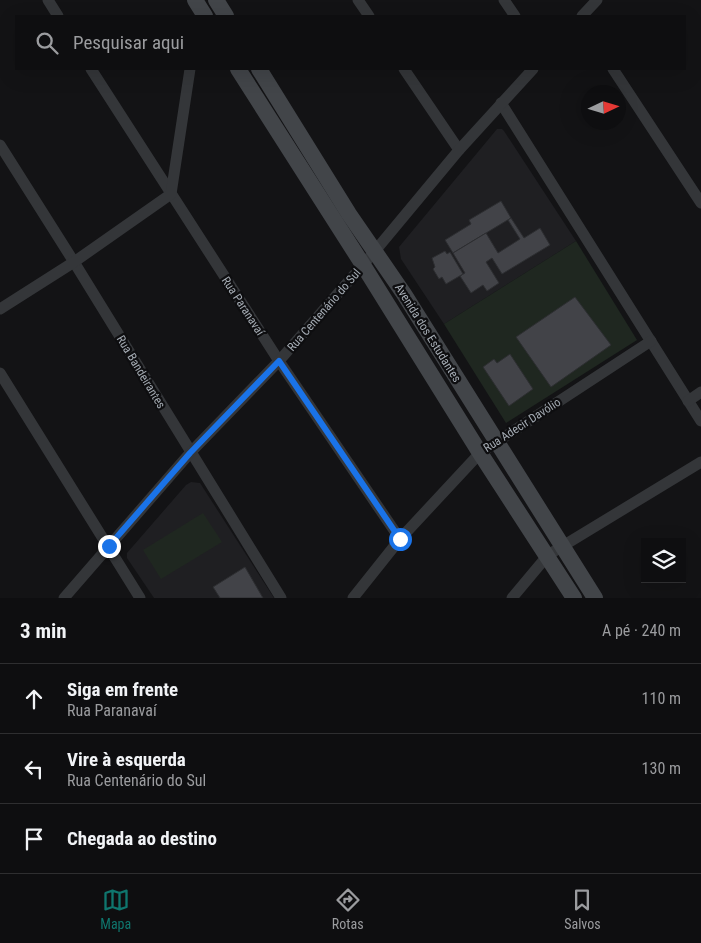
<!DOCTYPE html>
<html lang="pt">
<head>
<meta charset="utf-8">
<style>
  :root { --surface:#0e0e10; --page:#1c1c1e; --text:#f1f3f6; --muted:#9b9c9f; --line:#2e2e30; --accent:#0f766e }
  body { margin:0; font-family:"Roboto Condensed",sans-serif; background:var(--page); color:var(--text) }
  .controls { position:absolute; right:15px; bottom:15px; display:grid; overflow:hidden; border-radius:0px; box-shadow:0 5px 20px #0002 }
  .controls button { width:45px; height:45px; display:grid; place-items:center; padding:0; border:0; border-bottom:1px solid var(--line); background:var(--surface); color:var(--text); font:25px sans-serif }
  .compass { position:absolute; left:581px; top:85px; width:45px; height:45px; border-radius:50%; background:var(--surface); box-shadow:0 5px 20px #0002; rotate:86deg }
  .stop { position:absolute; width:15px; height:15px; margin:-11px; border:4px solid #1a73e8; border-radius:50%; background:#fff }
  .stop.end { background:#1a73e8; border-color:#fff; box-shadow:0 1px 5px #0008 }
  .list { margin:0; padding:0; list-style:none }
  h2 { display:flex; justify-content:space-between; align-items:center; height:65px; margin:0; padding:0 20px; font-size:21px }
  h2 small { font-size:16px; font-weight:400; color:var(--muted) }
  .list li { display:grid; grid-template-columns:32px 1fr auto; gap:15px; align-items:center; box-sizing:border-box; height:70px; padding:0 20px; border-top:1px solid var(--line) }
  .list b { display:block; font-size:19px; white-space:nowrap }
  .list p { margin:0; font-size:16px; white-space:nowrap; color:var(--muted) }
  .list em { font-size:16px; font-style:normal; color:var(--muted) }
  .icon { flex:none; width:28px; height:28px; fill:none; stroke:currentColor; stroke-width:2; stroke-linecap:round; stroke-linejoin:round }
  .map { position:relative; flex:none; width:701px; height:598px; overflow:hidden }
  .search { position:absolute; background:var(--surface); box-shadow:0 5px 20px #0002; left:15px; right:15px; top:15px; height:55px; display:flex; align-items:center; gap:12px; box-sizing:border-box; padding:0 18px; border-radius:0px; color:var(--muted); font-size:19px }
  .sheet { height:275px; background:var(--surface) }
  nav { display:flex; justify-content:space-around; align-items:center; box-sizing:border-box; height:70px; border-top:1px solid var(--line); background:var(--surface); font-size:14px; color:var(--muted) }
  nav a { display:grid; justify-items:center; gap:2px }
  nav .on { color:var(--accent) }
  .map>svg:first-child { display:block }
</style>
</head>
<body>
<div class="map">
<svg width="701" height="598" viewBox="0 0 701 598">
  <rect width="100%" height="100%" fill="#131315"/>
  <g fill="#1f1f22">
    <polygon points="497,129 502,129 504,131 576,241 444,324 401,259 399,247"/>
    <polygon points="191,482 200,483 274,598 154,598 127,558 127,553 186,485"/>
  </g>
  <g fill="#1f2720">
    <polygon points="576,241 637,340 506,423 444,324"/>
    <polygon points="203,513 222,542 161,579 143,550"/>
  </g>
  <g fill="#424348" stroke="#2d2e31">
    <polygon points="501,201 511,218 453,253 445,240 471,224 469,220"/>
    <polygon points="511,218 524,238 540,228 550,245 502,274 492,258 486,262 499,283 487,291 483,285 471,293 460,276 465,273 453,253 486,233 498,253 520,239 508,220"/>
    <polygon points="445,251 447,254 450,252 463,274 446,284 442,277 439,279 433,269 435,267 432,258"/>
    <polygon points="575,297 611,345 551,387 516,337"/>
    <polygon points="510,354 533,389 509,406 483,367 494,359 497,363"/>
    <polygon points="245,567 263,598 220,598 213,587"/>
  </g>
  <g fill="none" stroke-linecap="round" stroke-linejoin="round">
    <g stroke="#343639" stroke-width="11">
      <polyline points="48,0 58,16"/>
      <polyline points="358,0 369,16"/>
      <polyline points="504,0 515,16"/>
      <polyline points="582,16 597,0"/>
      <polyline points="91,69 279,361 400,539"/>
      <polyline points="404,69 459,150"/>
      <polyline points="613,69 701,203"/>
      <polyline points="501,103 701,421"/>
      <polyline points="0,145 74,262 281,598"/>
      <polyline points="0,309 74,262 171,194 190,69"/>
      <polyline points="0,373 140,598"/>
      <polyline points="688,401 701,392"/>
      <polyline points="64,598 190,453 279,361 375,251 459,150 533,69"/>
      <polyline points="353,598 400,539 480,453 651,341"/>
      <polyline points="512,598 548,555 701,462"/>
    </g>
    <g stroke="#424549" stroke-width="16">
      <polyline points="195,0 205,16"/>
      <polyline points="216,0 226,16"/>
      <polyline points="238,69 363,265 480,453 574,598"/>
      <polyline points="259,69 349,214 404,294 595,598"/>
    </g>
  </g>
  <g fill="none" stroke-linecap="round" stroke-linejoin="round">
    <polyline stroke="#1a73e8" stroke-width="6" points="109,546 190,453 279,361 400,539"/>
  </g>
  <g text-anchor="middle" stroke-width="4.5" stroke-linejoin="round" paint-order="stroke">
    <g font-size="12" fill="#a5acb4" stroke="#0e0e10">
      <text transform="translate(243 306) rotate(57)" y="4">Rua Paranavaí</text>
      <text transform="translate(324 310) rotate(-49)" y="4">Rua Centenário do Sul</text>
      <text transform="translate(428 333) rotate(58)" y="4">Avenida dos Estudantes</text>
      <text transform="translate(141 372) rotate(59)" y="4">Rua Bandeirantes</text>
      <text transform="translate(522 425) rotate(-33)" y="4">Rua Adecir Davólio</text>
    </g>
  </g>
</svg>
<div class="controls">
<button><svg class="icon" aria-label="layers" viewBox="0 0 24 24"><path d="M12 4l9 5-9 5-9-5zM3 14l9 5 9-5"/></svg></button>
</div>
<svg class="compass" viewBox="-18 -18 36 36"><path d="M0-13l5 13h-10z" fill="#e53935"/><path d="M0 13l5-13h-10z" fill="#9b9c9f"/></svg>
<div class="stop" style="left:400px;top:539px"></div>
<div class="stop end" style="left:109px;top:546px"></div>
<div class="search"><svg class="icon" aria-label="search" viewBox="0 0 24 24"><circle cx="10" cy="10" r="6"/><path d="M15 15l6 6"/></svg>Pesquisar aqui</div>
</div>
<section class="sheet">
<h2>3 min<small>A pé · 240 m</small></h2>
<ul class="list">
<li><svg class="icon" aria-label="ahead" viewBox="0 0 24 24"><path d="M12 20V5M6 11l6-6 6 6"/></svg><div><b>Siga em frente</b><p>Rua Paranavaí</p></div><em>110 m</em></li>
<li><svg class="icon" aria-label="left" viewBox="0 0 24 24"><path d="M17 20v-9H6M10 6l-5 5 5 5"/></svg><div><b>Vire à esquerda</b><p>Rua Centenário do Sul</p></div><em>130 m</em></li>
<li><svg class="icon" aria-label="arrive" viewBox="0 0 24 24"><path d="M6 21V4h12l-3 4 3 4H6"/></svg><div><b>Chegada ao destino</b></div></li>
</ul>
</section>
<nav>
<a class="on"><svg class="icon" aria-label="map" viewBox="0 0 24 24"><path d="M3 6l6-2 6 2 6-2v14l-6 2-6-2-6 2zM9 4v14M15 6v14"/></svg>Mapa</a>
<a><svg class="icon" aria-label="directions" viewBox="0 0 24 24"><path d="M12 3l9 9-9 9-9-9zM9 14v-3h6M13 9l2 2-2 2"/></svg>Rotas</a>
<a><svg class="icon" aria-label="saved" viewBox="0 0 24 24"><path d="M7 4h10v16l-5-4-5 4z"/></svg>Salvos</a>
</nav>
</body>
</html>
